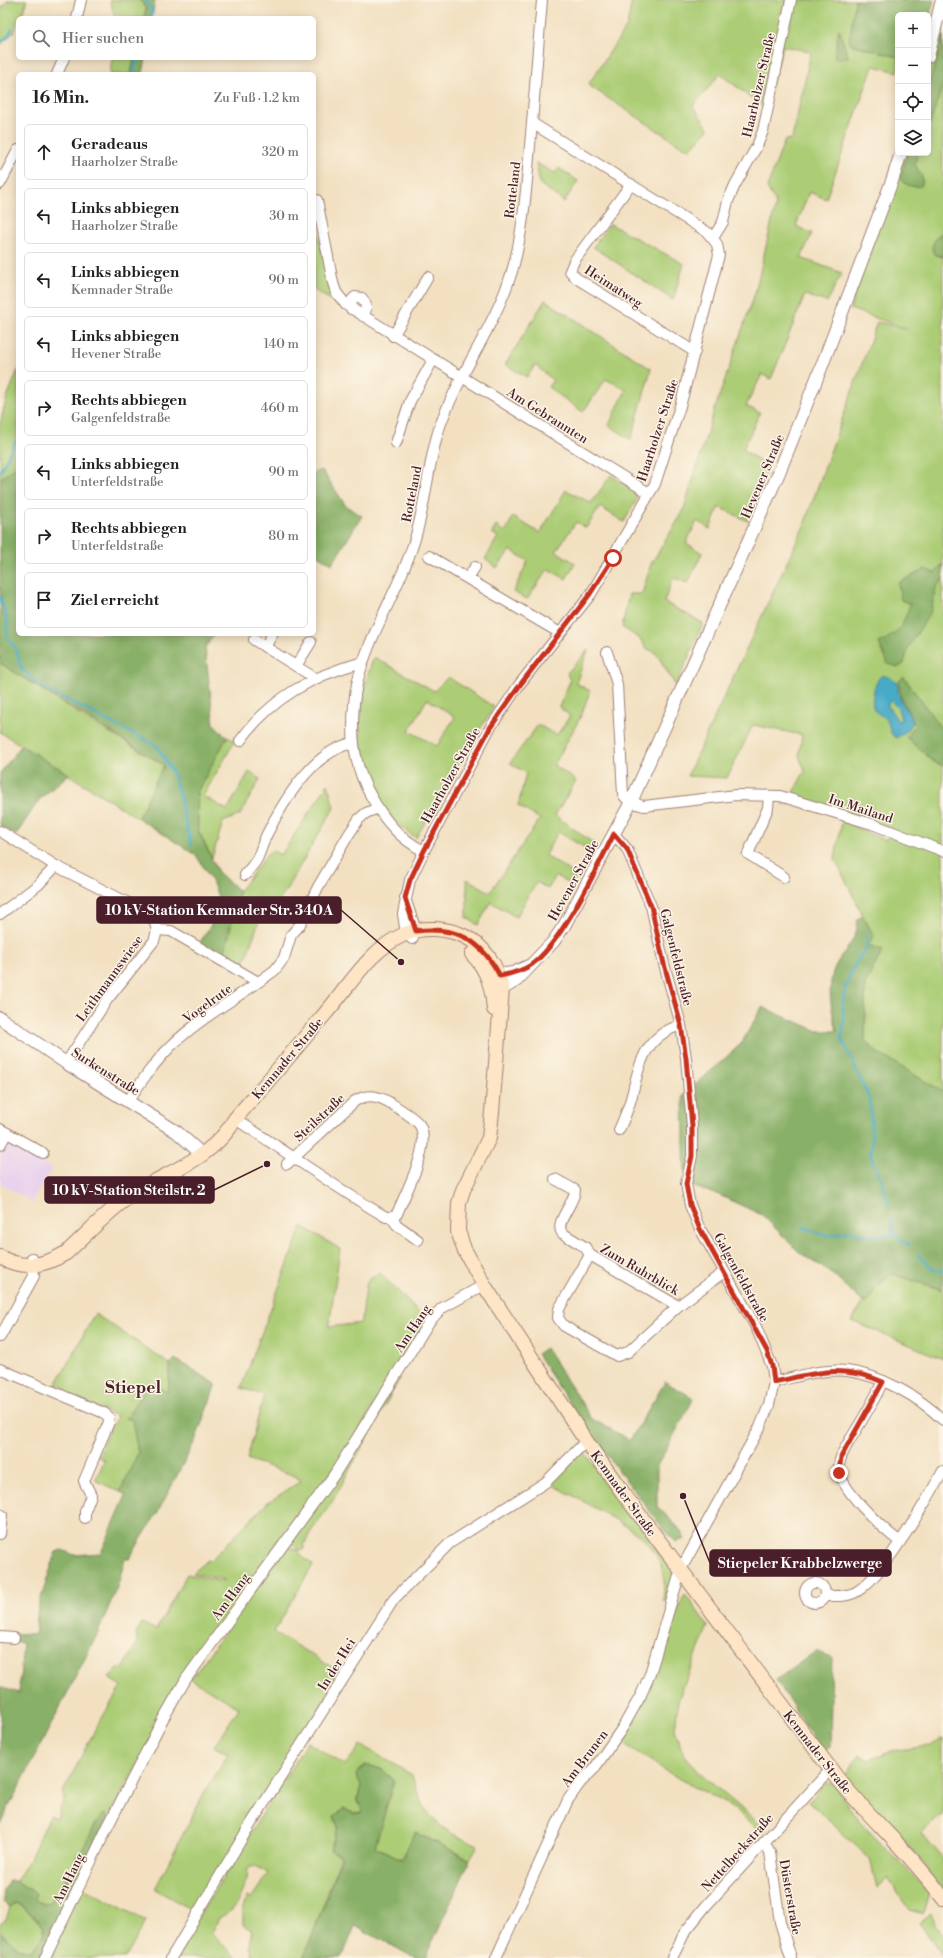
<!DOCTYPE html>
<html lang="de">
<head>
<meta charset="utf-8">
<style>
  :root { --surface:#fff; --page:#f6f6f6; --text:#202124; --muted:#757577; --line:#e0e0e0 }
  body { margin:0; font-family:"Libre Bodoni",serif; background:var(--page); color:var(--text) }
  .controls { position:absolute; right:12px; top:12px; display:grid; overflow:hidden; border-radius:6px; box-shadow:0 2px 10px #0003 }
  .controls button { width:36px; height:36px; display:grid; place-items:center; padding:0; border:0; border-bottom:1px solid var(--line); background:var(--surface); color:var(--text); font:20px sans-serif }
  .stop { position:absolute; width:12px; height:12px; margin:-9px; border:3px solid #c8321e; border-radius:50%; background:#fff }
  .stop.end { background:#c8321e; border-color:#fff; box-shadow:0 1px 4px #0008 }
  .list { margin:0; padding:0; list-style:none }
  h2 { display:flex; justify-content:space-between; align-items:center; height:52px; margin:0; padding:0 16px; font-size:17px }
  h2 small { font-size:13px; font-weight:400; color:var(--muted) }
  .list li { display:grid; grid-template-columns:26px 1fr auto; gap:12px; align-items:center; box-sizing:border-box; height:56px; margin:0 8px 8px; padding:0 8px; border:1px solid var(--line); border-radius:6px }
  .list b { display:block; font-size:15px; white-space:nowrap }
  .list p { margin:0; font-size:13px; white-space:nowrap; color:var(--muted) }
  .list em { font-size:13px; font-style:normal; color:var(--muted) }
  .icon { flex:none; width:22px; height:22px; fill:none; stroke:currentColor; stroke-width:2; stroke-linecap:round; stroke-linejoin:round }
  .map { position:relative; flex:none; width:943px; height:1958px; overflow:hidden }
  .search { position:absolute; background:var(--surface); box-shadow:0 2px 10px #0003; left:16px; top:16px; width:300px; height:44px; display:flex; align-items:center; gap:10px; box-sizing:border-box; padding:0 14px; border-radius:6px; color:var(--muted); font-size:15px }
  .panel { position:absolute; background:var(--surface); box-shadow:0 2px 10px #0003; left:16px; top:72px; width:300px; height:564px; border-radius:6px }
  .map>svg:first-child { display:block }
</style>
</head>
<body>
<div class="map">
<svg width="943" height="1958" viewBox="0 0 943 1958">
  <rect width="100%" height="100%" fill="#fcf5e5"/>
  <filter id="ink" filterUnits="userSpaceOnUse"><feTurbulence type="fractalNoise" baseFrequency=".025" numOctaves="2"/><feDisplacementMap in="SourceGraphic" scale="8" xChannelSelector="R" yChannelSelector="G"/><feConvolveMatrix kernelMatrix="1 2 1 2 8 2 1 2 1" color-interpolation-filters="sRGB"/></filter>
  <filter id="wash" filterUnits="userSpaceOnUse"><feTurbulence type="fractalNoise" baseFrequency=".012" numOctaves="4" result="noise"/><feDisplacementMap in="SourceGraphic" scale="16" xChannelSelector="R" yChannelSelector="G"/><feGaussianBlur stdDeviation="0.9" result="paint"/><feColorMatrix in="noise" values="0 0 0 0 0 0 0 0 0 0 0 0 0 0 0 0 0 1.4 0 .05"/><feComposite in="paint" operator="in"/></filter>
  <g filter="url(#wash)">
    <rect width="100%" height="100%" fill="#f2e0c1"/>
    <polygon fill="#e9d2ed" points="8,1140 52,1169 33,1199 33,1203 0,1183 0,1152"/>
    <g fill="#accd76" stroke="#7b7650" fill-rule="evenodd">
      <polygon points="8,0 27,0 21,18 18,18 15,31 0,45 0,11"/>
      <polygon points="110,0 140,0 146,9 144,18 115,18"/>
      <polygon points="632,0 855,0 850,44 898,57 898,72 873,66 826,199 809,192 796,226 812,233 801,258 842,273 827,302 805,295 771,379 762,374 746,406 760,413 743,449 768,468 748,521 719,507 710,529 697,521 686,543 702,553 688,583 673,578 664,602 703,623 676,686 656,653 646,648 640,639 622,627 629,594 642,594 651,564 683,512 712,417 755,293 776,204 767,187 785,140 792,139 811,52 783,46 765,108 720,74 693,106 709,129 690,149 683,147 588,85 627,26"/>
      <polygon points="943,19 943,233 940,234 940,257 943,256 943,1092 876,1052 865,1040 865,984 883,950 868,945 873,936 835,859 842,820 869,834 886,840 891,828 791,796 805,771 799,756 802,735 753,725 727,778 687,776 803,528 877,322 907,329 850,309 902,153 928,153 928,74"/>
      <polygon points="112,58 134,58 131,74 110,74"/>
      <polygon points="536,163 555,173 559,168 578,181 564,202 540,184"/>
      <polygon points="314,216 334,302 314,290"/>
      <polygon points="610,224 684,264 673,300 593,247"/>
      <polygon points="545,300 651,369 631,440 609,425 626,390 606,379 583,412 548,387 553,380 535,365 527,377 505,365"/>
      <polygon points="18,370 18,465 0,479 0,423 7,397"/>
      <polygon points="611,475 633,490 637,499 624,522 600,507 586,528 576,522 556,551 575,563 566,579 548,569 527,599 513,592 528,561 510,550 497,568 485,559 498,537 492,533 496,526 505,532 513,517 540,533 566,490 591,503"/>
      <polygon points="588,650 576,683 590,691 581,716 554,765 576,781 555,815 593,843 589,850 558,832 545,855 577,876 571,885 556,876 548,889 537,882 516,917 491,902 478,925 467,918 467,879 490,892 540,819 518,806 526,773 510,763 538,725 557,735 570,716 559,707 570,681 567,673"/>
      <path d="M374,657l60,34 14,-14 46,30 -33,52 -45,79c-62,-40 -67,-118 -42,-181zM427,699l28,18 -18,29 -28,-15z"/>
      <polygon points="0,663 87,719 164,765 138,818 0,732"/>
      <polygon points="227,737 235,741 203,796 227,810 249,772 260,779 240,815 223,822 212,858 198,830 197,792"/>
      <polygon points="328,784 334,808 277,905 264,907 242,969 223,960 239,891 271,850 281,855"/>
      <polygon points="302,1226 340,1249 329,1327 361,1323 367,1281 379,1272 426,1320 347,1450 282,1542 277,1541 275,1542 281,1544 204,1649 109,1816 104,1814 97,1822 64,1882 50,1903 44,1904 35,1899 36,1894 16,1881 29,1860 50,1816 57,1819 64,1798 63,1792 97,1726 121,1687 109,1677 118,1668 123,1668 137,1643 136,1633 142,1623 156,1630 187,1574 224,1582 225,1580 193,1573 208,1560 210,1561 267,1503 301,1481 295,1476 247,1459 264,1395 241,1388"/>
      <polygon points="892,1274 943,1290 943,1359 852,1321 863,1302 867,1303 876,1287"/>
      <polygon points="95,1314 170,1364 168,1392 126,1418 132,1420 138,1453 120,1492 95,1480 105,1460 98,1457 111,1425 115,1423 117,1416 59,1392 62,1386 60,1384 53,1390"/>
      <polygon points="400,1378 332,1502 310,1533 304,1545 304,1549 301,1551 295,1545 288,1544"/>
      <path d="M583,1450l90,121 1,5 -7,25 -4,-1c8,-50 -25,-68 -63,-89 -17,-10 -34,-19 -52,-29z"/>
      <polygon points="286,1547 297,1549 303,1557 313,1565 274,1632 341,1673 195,1912 155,1889 204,1793 228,1755 214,1746 239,1708 191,1679"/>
      <polygon points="685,1594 708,1626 678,1700 675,1732 684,1755 698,1772 766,1829 763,1833 729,1805 673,1775 618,1740 650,1686 670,1627"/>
      <polygon points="943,1739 943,1814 921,1833 943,1858 943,1891 916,1853 869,1808 843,1779 860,1754 868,1760 890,1751 930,1746"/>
      <path d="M307,1742l38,23 16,-20 51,30c9,40 28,56 66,70l-8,14 -55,-27 -13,27 -28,-12 20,-67 -13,-11 -16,-4 -9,10 6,12 -6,13 6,9 -1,3 -8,1 -9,-4 -10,7 4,11 -8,23 11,6 -37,102h-50l-4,-10 2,-18 -9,-5v-18l4,-10 4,2 17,-26 -13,-7 -7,2 -1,11 -10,25 -5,6 -13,8 -7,15 25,25h-64z"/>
      <polygon points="826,1783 834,1784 857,1819 930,1893 924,1914 909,1910 888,1878 877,1888 870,1859 809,1802"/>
      <polygon points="82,1887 146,1921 125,1958 50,1958"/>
      <path d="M16,1903c9,6 32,22 27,34 -1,3 -4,5 -6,7 -2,3 -5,8 -10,7 -9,0 -20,-13 -27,-19v-8l6,-4 4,-13z"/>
      <polygon points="931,1914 943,1936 943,1958 920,1923"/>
    </g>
    <g fill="#89b067" stroke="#6a6849">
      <polygon points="140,0 155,0 152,18 144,18 146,9"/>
      <polygon points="855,0 934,0 928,22 928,15 898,15 898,57 849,44"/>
      <polygon points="839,29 848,57 842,59 834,58"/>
      <polygon points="943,36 943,84 928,130 928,88"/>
      <polygon points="134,58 146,58 143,74 131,74"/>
      <path d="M907,153h10l-2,11c3,8 11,13 6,22 -7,2 -17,-1 -21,-7z"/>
      <polygon points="943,233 943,256 935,255 932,247 936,237"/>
      <polygon points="18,465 18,634 214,634 205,648 214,724 227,737 197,792 198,830 218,872 239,891 223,960 199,944 222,907 212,881 196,855 138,818 164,765 0,663 0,479"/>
      <polygon points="322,470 346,506 362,516 332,564 314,553 314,472"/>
      <path d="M943,564v15l-7,8 -5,24 -23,37 -4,16 -6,3 -10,-3 -9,-21c21,-11 24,-17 31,-39l-9,-4 -3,-17 27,-14 10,4z"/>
      <polygon points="904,677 943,731 943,766 934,762 906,737 915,725 901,697 899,681"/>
      <polygon points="21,746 69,774 39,800 16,835 0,825 0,773"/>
      <path d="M863,916l11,20 -6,9 15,5 -18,34v56l11,12 67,40v198l-51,-16 -16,13 -9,16 -4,-1 -37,-33 -26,-16 -38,-38 -43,-20 -34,-11 -2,-88 58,-52 21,-37 56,24h19c-5,-20 -10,-38 -4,-59 6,-19 27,-31 24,-53z"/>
      <polygon points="546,1348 592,1419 630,1440 665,1382 694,1398 657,1466 657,1506 678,1527 685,1539 676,1542 665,1531 584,1425 537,1354"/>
      <polygon points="175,1359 216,1384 195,1441 159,1510 129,1559 125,1559 118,1585 97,1635 0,1824 0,1687 19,1693 23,1643 12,1642 13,1633 35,1635 38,1607 56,1552 62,1550 74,1555 101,1553 126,1495 120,1492 138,1453 132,1420 126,1418 149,1383 168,1392 170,1364"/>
      <polygon points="816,1651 832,1657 830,1747 823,1753 776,1680"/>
      <polygon points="365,1765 381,1769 394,1780 375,1847 402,1859 415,1832 470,1860 425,1958 415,1958 355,1926 342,1958 304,1958 342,1857 330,1850 338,1827 334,1816 344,1809 353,1813 361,1813 362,1809 357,1800 362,1786 356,1775"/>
      <path d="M104,1814l5,3 -69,141h-34l-6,-5v-21c7,6 18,19 28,19 4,1 7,-4 9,-7 2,-2 5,-4 6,-7 5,-13 -17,-28 -27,-34l-6,4 -6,-5 -1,-12 6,-9h7l20,13 -1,5 9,5 6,-1 14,-20 33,-61z"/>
    </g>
    <path fill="#47aac7" stroke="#486479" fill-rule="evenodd" d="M882,675l9,3 7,6c-1,17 8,22 15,38l-5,8 -12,8c-7,-4 -5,-10 -9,-17 -2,-5 -8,-6 -12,-10 -6,-8 0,-31 7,-36zM891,701l7,7 3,12 -3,1 -10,-15v-3z"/>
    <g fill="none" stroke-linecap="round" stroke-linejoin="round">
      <g stroke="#47aac7" stroke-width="2.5">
        <polyline points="146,1 153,12 150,18"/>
        <polyline points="0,43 8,36 12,29"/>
        <polyline points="134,74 134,67 138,58"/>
        <polyline points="0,472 18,437"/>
        <polyline points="0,597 7,619 7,635 9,640 16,649 21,668 36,684 157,746 174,775 191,844"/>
        <path d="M866,935l2,10c-13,16 -24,38 -25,59 0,11 3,23 -2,33l29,63 2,38 -1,19 13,29 4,18"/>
        <polyline points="891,1219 895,1235"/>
        <polyline points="801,1226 826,1236 850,1231 864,1235 895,1235"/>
        <polyline points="895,1235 909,1245"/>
        <polyline points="918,1255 930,1266 939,1271 943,1270"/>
      </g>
    </g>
  </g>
  <g filter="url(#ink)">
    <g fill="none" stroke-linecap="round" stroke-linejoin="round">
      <g stroke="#9e8076" stroke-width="12">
        <g id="minor">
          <polyline points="77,18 81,0"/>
          <polyline points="57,74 64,58"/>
          <polyline points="0,184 18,150"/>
          <polyline points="631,184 574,261 570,271 576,278 695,352"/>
          <polyline points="317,200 333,283 336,292 346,305 649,493"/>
          <polyline points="713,238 723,222 728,201 735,185 757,146 763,131 791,0"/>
          <path d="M351,309l1,-9 3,-3 7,1c5,6 5,12 1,18"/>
          <polyline points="393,336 428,277"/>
          <polyline points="396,443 410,401 433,360"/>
          <polyline points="429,556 560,633"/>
          <polyline points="468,578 475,567"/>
          <polyline points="254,640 315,678"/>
          <polyline points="265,647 272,635"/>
          <path d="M607,652l10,32 6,110c4,8 13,10 21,12l92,-11 44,1 92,28 71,27"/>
          <polyline points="296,666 311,642"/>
          <path d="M240,741c31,-43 73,-66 123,-79"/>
          <polyline points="769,796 768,808 748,854 784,877"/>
          <path d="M0,831l56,35 90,46c10,8 13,17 8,29l-47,59 -41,63"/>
          <path d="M424,851c-24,-12 -39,-30 -52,-53 -13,-22 -19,-45 -19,-71 0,-15 1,-29 4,-43 11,-49 41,-92 56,-139 13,-38 14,-78 26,-116 17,-50 50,-94 68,-143 18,-47 20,-112 25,-163"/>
          <path d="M245,875c4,-6 10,-11 13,-18 3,-7 5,-15 9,-23 17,-34 46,-83 86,-91"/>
          <polyline points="405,898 416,931 412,939 406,934 403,914 410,880 424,851 490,728 519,685 591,594 655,484 681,403 719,255 717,244 707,232 532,123 542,0"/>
          <polyline points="0,914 38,885 56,866"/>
          <polyline points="157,930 171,931 258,982"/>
          <path d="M128,1101c13,-19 26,-38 43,-55 31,-30 70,-50 104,-76l9,-12 7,-23 8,-9 19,-39 31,-53 10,-15 7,-6 12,-5"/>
          <path d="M235,1119c51,32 99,68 151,98h5l6,8 21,15"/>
          <polyline points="0,1129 43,1153"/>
          <path d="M619,1130c5,-11 10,-23 13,-35 8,-33 13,-59 49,-70"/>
          <polyline points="0,1145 7,1133"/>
          <path d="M287,1164l68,-63c14,-8 24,-5 37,3 9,6 20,12 27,20 14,20 -14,69 -22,90l-6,3"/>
          <path d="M555,1179l20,11c0,13 -21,32 -13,43l23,14 5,8 88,51"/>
          <polyline points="590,1255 559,1309 558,1318 564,1326 617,1356 628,1352 678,1306 724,1272"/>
          <polyline points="0,1337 34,1276 32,1258"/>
          <polyline points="0,1369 104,1413 109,1417 109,1422 84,1481 91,1495 85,1511 85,1518"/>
          <path d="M883,1381c-8,17 -17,33 -27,49 -6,11 -16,23 -17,36 -3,20 45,64 60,75"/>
          <path d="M774,1382c23,-5 49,-14 73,-11 34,4 72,26 96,49"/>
          <polyline points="0,1514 2,1515 0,1534"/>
          <circle cx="815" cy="1593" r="10"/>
          <path d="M826,1596c9,0 21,1 30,-4 27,-15 71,-92 87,-121"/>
          <polyline points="0,1637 14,1638"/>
          <polyline points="764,1842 770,1852 780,1922 791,1958"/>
          <polyline points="45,1958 109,1824 163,1719 186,1679 334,1475 429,1322 442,1308 484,1285"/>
          <polyline points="171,1958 247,1830 394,1599 450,1543 546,1482 586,1441"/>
          <polyline points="496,1958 568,1800 580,1783 594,1769 623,1727 641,1695 650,1674 681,1569 760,1427 769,1405 774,1382 772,1366 756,1327 699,1227 690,1205 686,1184 692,1156 692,1126 686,1058 681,1025 664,964 651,906 627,849 614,834"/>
          <polyline points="672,1958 685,1932 705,1907 831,1769"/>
        </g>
      </g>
      <g stroke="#9e8076" stroke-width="14">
        <g id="tertiary">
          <polyline points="928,56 942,0"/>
          <polyline points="531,965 513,973 499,975 491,984 502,989 517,980 553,942 564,926 631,802 778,475 821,368 892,181 901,153"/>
          <polyline points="0,1018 66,1063 177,1132 196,1149"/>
        </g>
      </g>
      <g stroke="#9e8076" stroke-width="16">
        <g id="secondary">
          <path d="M472,954c16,16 20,33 22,55"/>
          <path d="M0,1257c23,13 44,9 66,-4 20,-18 39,-39 61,-55 36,-25 86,-38 108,-79 24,-28 48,-55 71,-83 11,-13 22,-25 32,-38 19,-24 37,-51 67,-64 18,-8 42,-6 59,2 21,10 34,31 38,53l-10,123 -3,26 -26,52 -4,13 -1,28 6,18 20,36 102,156 37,52 215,286c34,41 74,76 105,119"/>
        </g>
      </g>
      <use href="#minor" stroke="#fff" stroke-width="10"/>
      <use href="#tertiary" stroke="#fff" stroke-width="12"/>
      <use href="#secondary" stroke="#fde5c5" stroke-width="14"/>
    </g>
  </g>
  <g fill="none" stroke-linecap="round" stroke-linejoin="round" filter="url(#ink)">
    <path stroke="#c8321e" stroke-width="5" d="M613,558l-23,36 -70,91 -30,43 -66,123 -14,29 -5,18 11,33c41,-5 65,9 84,45 10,-2 22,-5 31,-11 31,-22 65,-96 83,-131l13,15 24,57 13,58 17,61 5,33 6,68v30l-6,28 4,21 9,22 68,124 5,15 2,16c43,-9 67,-18 109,0l-42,75 -2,16"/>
  </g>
  <g text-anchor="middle" stroke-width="3" stroke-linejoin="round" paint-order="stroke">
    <g font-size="13" fill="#4a1f2b" stroke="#fcf5e5">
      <text transform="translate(758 85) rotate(-77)" y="5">Haarholzer Straße</text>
      <text transform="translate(512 190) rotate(-83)" y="5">Rotteland</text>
      <text transform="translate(614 286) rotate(33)" y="5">Heimatweg</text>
      <text transform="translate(548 415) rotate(32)" y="5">Am Gebrannten</text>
      <text transform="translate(657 430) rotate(-72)" y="5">Haarholzer Straße</text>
      <text transform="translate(762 476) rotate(-67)" y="5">Hevener Straße</text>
      <text transform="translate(411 494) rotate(-79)" y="5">Rotteland</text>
      <text transform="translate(450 775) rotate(-61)" y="5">Haarholzer Straße</text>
      <text transform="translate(861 808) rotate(18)" y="5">Im Mailand</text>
      <text transform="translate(573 880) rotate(-61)" y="5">Hevener Straße</text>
      <text transform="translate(677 957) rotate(76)" y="5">Galgenfeldstraße</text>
      <text transform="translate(109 978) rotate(-54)" y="5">Leithmannswiese</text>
      <text transform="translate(207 1003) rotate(-36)" y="5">Vogelrute</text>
      <text transform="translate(287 1058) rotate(-50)" y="5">Kemnader Straße</text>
      <text transform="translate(106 1071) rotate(32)" y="5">Surkenstraße</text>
      <text transform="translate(319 1117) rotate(-43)" y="5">Steilstraße</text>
      <text transform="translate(640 1269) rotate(30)" y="5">Zum Ruhrblick</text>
      <text transform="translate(742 1277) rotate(61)" y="5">Galgenfeldstraße</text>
      <text transform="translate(412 1328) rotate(-56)" y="5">Am Hang</text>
      <text transform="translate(624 1493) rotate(54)" y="5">Kemnader Straße</text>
      <text transform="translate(230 1596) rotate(-54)" y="5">Am Hang</text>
      <text transform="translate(336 1664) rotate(-58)" y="5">In der Hei</text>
      <text transform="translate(818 1752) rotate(52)" y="5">Kemnader Straße</text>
      <text transform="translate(584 1758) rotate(-53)" y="5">Am Brunen</text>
      <text transform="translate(737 1852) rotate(-48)" y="5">Nettelbeckstraße</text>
      <text transform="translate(68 1878) rotate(-64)" y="5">Am Hang</text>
      <text transform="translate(791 1897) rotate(80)" y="5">Düsterstraße</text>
    </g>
    <g font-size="17" font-weight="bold" fill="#4a1f2b" stroke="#fcf5e5">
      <text x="133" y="1393">Stiepel</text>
    </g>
  </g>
  <path fill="none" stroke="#4a1f2b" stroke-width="1.5" d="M401 962L341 910M267 1164L214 1190M683 1496L710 1563"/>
  <g fill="#4a1f2b" stroke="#fcf5e5" stroke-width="1.5">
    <circle cx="401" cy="962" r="4"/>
    <circle cx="267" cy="1164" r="4"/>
    <circle cx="683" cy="1496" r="4"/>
  </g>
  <g fill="#4a1f2b" stroke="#4a1f2b" stroke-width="1.5">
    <rect x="97" y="897" width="244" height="26" rx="4"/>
    <rect x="45" y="1177" width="169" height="26" rx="4"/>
    <rect x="710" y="1550" width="181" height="26" rx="4"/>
  </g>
  <g font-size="14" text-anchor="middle" font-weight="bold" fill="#fff">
    <text x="219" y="915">10 kV-Station Kemnader Str. 340A</text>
    <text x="129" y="1195">10 kV-Station Steilstr. 2</text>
    <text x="800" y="1568">Stiepeler Krabbelzwerge</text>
  </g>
</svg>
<div class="controls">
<button>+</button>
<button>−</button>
<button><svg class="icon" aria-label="locate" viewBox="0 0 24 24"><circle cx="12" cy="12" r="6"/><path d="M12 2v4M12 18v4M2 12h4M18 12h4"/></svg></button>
<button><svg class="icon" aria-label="layers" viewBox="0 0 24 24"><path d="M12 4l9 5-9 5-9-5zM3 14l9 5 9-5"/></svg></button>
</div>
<div class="stop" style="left:613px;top:558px"></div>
<div class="stop end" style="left:839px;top:1473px"></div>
<div class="search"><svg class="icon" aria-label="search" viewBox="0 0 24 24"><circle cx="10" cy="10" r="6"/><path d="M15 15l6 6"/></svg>Hier suchen</div>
<section class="panel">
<h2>16 Min.<small>Zu Fuß · 1.2 km</small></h2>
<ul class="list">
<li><svg class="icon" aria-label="ahead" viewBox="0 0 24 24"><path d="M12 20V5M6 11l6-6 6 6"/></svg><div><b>Geradeaus</b><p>Haarholzer Straße</p></div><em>320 m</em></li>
<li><svg class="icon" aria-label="left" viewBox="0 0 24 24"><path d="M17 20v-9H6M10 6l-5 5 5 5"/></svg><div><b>Links abbiegen</b><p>Haarholzer Straße</p></div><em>30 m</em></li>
<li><svg class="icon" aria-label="left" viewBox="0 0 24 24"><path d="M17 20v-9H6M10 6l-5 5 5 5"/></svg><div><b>Links abbiegen</b><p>Kemnader Straße</p></div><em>90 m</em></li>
<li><svg class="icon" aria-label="left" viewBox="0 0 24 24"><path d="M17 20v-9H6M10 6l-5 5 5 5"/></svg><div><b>Links abbiegen</b><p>Hevener Straße</p></div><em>140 m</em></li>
<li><svg class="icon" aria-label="right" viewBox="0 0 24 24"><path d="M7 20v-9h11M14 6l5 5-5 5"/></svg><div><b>Rechts abbiegen</b><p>Galgenfeldstraße</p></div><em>460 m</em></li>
<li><svg class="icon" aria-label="left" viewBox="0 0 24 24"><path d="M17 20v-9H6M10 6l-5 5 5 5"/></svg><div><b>Links abbiegen</b><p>Unterfeldstraße</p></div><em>90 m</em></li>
<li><svg class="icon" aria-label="right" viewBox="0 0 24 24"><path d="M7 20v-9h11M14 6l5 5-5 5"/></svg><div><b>Rechts abbiegen</b><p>Unterfeldstraße</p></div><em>80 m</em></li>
<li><svg class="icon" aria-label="arrive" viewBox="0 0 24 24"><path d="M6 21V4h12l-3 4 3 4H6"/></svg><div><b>Ziel erreicht</b></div></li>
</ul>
</section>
</div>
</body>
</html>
